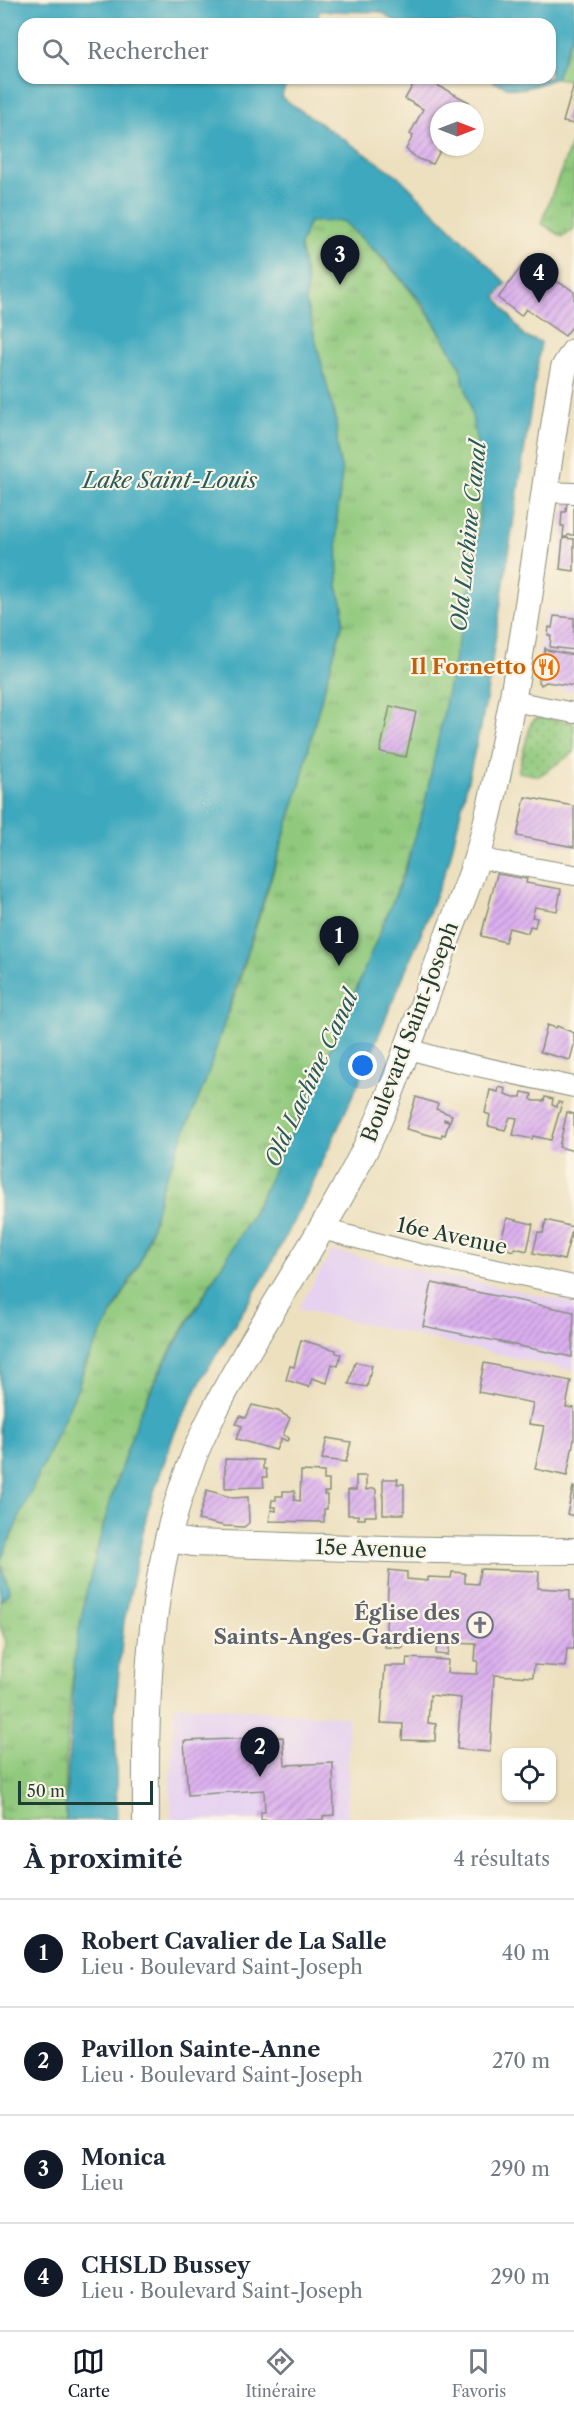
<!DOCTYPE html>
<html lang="fr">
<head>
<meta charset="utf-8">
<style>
  :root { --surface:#fff; --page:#f2f2f3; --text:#1f2937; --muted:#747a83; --line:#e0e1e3; --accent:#111827 }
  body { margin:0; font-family:"Libre Caslon Text",serif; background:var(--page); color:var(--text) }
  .controls { position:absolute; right:18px; bottom:18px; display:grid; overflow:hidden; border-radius:12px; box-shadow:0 2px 4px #0004 }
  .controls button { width:54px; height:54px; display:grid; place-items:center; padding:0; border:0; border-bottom:2px solid var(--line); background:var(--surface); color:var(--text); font:30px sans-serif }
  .compass { position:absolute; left:430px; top:102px; width:54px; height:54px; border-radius:50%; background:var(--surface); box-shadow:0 2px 4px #0004; rotate:90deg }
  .scale { position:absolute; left:18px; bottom:15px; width:135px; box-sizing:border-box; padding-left:6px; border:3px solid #1f3d34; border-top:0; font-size:16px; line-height:21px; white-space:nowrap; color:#1f3d34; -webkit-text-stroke:4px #fcf5e5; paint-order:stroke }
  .you { position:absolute; left:363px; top:1066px; width:21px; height:21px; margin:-15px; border:4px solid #fff; border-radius:50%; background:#1a73e8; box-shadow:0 0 0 9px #1a73e833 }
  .badge { display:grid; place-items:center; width:39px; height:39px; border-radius:50%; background:var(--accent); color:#fff; font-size:20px; font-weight:700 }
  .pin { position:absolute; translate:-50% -50px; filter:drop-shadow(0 2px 3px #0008) }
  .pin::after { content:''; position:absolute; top:32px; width:21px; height:18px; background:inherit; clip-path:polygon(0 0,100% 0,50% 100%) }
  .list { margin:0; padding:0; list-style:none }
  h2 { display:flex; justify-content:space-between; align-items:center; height:78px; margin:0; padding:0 24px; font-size:26px }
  h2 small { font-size:20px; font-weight:400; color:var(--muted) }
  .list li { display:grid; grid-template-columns:39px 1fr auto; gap:18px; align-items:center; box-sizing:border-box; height:108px; padding:0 24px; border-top:2px solid var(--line) }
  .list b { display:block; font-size:22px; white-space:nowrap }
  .list p { margin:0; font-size:20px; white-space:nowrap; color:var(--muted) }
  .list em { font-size:20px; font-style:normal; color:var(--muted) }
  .icon { flex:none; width:33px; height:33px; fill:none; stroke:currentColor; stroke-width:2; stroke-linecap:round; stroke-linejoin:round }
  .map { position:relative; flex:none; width:574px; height:1820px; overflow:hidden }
  .search { position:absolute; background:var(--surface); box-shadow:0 2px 4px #0004; left:18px; right:18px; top:18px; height:66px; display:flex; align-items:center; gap:15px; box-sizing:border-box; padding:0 21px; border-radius:18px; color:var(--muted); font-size:22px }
  .sheet { height:510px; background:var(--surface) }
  nav { display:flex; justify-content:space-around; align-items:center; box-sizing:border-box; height:84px; border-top:2px solid var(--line); background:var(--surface); font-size:16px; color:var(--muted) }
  nav a { display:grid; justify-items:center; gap:3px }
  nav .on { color:var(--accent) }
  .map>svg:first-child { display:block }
</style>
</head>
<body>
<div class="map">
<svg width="574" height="1820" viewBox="0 0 574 1820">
  <defs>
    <pattern id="park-tufts" width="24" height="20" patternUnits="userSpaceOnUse" patternTransform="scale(1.5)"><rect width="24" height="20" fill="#90c97d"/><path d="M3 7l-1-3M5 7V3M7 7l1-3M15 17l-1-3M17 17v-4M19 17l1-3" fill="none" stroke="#75a467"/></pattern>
    <pattern id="garden-dots" width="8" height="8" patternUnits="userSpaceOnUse" patternTransform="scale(1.5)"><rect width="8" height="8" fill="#90c97d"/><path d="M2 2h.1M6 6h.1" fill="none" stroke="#75a467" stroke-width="1.8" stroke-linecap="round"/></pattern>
    <pattern id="building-hatch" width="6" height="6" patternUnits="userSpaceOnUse" patternTransform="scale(1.5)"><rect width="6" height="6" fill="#dbafef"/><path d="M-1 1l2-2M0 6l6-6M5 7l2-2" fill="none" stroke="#b190c2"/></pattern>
  </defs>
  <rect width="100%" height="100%" fill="#fcf5e5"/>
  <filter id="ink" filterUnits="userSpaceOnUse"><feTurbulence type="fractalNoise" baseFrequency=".0167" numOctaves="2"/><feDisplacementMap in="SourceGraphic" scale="12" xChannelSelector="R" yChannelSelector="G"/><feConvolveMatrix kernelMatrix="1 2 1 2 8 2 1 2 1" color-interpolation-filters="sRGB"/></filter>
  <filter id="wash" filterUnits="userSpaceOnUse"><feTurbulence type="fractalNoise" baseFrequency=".008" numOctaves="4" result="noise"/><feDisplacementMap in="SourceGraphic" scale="24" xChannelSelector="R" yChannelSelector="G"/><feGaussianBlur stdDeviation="1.35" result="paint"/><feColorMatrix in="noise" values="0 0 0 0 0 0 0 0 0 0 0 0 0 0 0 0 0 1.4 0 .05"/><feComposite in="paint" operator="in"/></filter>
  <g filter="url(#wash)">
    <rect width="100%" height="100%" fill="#ede0bf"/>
    <g fill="#e6d2f0">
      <polygon points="545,611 574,614 574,691 543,688 535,679"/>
      <polygon points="332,1251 574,1303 574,1371 298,1309"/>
      <polygon points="175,1705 348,1717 348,1820 171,1820 170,1779"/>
    </g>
    <g fill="url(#park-tufts)" stroke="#588358" stroke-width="1.5">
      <polygon points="574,30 574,81 556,78"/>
      <polygon points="574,137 574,229 563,237 541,223"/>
      <path d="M309,221h34c40,37 73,71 101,118 6,10 13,19 16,30 11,32 20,68 22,102 3,65 -16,132 -29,196 -10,48 -17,98 -30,144 -27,96 -71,191 -113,281 -18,39 -35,80 -56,118 -38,70 -89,136 -117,212 -47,126 -76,262 -71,398h-66v-131l6,-48 -6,-14v-26l9,-9c0,-12 -7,-19 -9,-31l78,-174c14,-45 43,-83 62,-126 10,-23 16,-47 21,-72l75,-197 64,-207 16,-67 27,-96v-17l-5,-15 -1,-72 5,-46 -4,-17 -2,-34 -30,-119 1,-20 -7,-36z"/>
    </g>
    <polygon fill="url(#garden-dots)" stroke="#588358" stroke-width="1.5" points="543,718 574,723 574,752 539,776 518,772 531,723 535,719"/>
    <path fill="#3ea8be" stroke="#2e7279" stroke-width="1.5" d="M0,0h574v30l-18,48c-28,11 -41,17 -68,0h62v-54h-151l-18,-12 -61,-1 -6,13h-290v54h265l-8,19 116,78 109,108 -10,14 29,40 16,5 -56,364 -35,152 -29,76 -62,148 -55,120 -40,75 -59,96 -31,61 -26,75 -24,113 -9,89 2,109h-51v-17l9,-151 11,-59 24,-91 28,-85 29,-59 89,-150 81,-173 67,-161 20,-67 51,-247 7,-72 -1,-21 -11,-62 -11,-41 -35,-59 -40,-46 -41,-38 -34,1 -9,24 7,36 -1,20 30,119 2,34 4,17 -5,46 1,72 5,15v17l-27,96 -16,67 -94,295 -45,109 -7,31 -14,41 -56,105 -6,21 -78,174c1,12 9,19 9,31l-9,9z"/>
    <g id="blocks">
      <g fill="url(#building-hatch)">
        <polygon points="417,78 424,78 469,102 464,111 439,111 439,147 442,147 433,164 418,159 406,149 413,136 410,134 423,109 405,99"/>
        <polygon points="574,84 574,124 563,122"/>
        <polygon points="522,266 566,286 574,292 574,324 565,336 526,309 521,316 498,298"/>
        <polygon points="567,502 574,502 574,535 568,535 567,537 563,537 564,526 561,526 562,512 566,512"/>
        <polygon points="563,538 574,539 574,571 560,569"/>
        <polygon points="554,616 574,618 574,650 550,647 551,636 548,635 549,627 552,628"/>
        <polygon points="545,648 547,650 574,655 574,686 546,682 541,685 538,680 540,678"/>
        <polygon points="390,706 416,712 406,757 380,752"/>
        <polygon points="525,797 574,806 574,847 517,836"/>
        <polygon points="497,874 527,879 526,883 561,889 557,911 535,907 532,917 537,918 535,927 530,926 528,933 509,928 505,942 481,936"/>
        <polygon points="547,1025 556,1028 557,1026 574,1033 574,1045 570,1060 540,1052"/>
        <polygon points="499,1087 506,1089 505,1094 514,1097 521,1097 522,1092 532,1094 531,1099 534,1101 544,1101 545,1097 553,1099 552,1105 557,1107 558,1102 562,1103 551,1140 533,1136 532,1139 513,1135 517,1118 510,1117 505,1130 488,1126 490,1115 485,1113 490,1090 498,1092"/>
        <polygon points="416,1097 438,1104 436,1109 452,1115 450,1121 444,1119 444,1121 449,1122 445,1135 442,1134 441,1138 406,1129"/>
        <polygon points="567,1112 574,1114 574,1151 559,1147"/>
        <polygon points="507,1218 533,1224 527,1251 515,1248 514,1251 507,1249 508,1246 500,1244"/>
        <polygon points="546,1220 573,1227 564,1260 533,1253 538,1232 543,1233"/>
        <polygon points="432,1283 574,1312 572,1357 423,1326"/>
        <polygon points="301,1340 336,1350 336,1353 341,1354 338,1366 332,1364 327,1383 312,1378 309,1387 286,1380 290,1366 294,1367"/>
        <polygon points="355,1362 372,1365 367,1387 349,1384"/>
        <polygon points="484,1363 571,1381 566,1407 574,1408 574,1439 567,1476 535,1469 544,1426 529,1424 533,1403 478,1392"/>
        <polygon points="252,1405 278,1411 290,1418 283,1435 289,1438 287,1441 281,1438 276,1450 236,1439 242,1426 236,1424 240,1416 246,1418"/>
        <polygon points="327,1438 351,1442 346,1462 322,1459"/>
        <polygon points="225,1459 263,1460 263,1469 266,1469 267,1477 263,1477 264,1487 225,1488"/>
        <polygon points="301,1471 324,1472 324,1480 329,1480 329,1492 324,1492 324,1495 327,1495 327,1509 324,1509 324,1522 269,1521 271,1510 276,1511 276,1507 271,1507 272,1500 276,1500 276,1496 283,1496 283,1491 295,1491 294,1500 300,1501"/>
        <polygon points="356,1476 366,1476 366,1490 374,1488 376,1490 376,1516 365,1516 365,1519 358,1519 358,1515 348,1515 348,1490 356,1490"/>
        <polygon points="383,1479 398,1479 397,1484 404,1484 404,1514 383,1514"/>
        <polygon points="573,1487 574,1487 574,1516 567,1514"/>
        <polygon points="207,1490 233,1498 248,1497 249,1523 244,1527 225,1526 198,1520"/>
        <polygon points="480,1569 539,1571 538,1588 570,1590 570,1600 574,1600 574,1649 567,1649 565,1667 534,1665 533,1677 494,1675 490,1752 457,1749 461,1698 430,1695 428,1723 436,1724 435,1741 402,1740 403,1724 381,1723 385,1666 406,1666 407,1658 448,1660 447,1673 477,1674 478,1661 475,1661 476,1644 450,1643 448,1655 436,1654 437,1642 404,1640 403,1648 385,1647 389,1570 407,1572 407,1579 428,1581 428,1577 451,1578 452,1572 465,1573 465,1583 478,1584"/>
        <polygon points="283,1737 285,1765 333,1763 334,1815 323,1816 323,1820 261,1820 261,1812 265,1812 264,1790 188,1795 184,1741"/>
      </g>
    </g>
  </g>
  <g filter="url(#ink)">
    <use href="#blocks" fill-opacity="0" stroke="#868e7a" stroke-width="1.5"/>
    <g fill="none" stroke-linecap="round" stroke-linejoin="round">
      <g stroke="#868e7a" stroke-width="22">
        <g id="minor">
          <polyline points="544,492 574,493"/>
          <polyline points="513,701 574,713"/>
          <polyline points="477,856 493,861 574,875"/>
          <polyline points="407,1048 436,1057 574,1087"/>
          <polyline points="322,1229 419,1254 574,1286"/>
        </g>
      </g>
      <g stroke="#868e7a" stroke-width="28">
        <g id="tertiary">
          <path d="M168,1539l25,4c127,4 254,9 381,8"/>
          <path d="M146,1820c-1,-133 2,-272 61,-394 54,-111 133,-210 180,-325 21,-52 39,-105 58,-157 12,-33 27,-66 36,-100 39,-149 55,-304 79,-456l4,-20 10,-16"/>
        </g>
      </g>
      <use href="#minor" stroke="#fff" stroke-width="20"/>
      <use href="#tertiary" stroke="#fff" stroke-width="26"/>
    </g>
  </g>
  <defs>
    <g id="restaurant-ring" transform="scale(1.35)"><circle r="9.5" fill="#fcf5e5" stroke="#e8710a" stroke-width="1.5"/><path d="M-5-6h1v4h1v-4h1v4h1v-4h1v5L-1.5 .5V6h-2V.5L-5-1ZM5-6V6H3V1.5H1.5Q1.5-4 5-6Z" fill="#e8710a"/></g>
    <g id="church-ring" transform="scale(1.35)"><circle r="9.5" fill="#fcf5e5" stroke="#6b7280" stroke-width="1.5"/><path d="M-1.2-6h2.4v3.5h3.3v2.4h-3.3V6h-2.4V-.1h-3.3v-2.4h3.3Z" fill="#6b7280"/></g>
  </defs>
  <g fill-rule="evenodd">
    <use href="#restaurant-ring" x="546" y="667"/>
    <use href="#church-ring" x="480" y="1625"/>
  </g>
  <g text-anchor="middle" stroke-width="4.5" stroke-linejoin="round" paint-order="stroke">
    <g font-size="21" font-weight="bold" fill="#c56008" stroke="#fcf5e5" text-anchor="end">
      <text x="526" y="674">Il Fornetto</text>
    </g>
    <g font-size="21" fill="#1f3d34" stroke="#fcf5e5">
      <text transform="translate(410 1032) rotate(-69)" y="7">Boulevard Saint-Joseph</text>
      <text transform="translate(452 1236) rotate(12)" y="7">16e Avenue</text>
      <text transform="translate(371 1549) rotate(2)" y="7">15e Avenue</text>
    </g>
    <g font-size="21" font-weight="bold" fill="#5b616d" stroke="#fcf5e5" text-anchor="end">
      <text x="460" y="1620">Église des<tspan x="460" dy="24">Saints-Anges-Gardiens</tspan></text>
    </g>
    <g font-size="22" font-style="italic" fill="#285d5d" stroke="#fcf5e5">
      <text x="170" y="488">Lake Saint-Louis</text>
      <text transform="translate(468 536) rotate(-84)" y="8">Old Lachine Canal</text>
      <text transform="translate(311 1078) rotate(-65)" y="8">Old Lachine Canal</text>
    </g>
  </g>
</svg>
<div class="controls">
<button><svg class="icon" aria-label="locate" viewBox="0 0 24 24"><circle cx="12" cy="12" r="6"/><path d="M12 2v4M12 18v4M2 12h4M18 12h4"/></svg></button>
</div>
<svg class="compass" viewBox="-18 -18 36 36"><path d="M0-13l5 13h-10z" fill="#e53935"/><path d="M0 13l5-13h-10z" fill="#747a83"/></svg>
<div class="scale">50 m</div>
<div class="you"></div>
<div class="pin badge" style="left:339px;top:966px">1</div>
<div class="pin badge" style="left:260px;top:1777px">2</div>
<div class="pin badge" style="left:340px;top:285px">3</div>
<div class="pin badge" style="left:539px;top:303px">4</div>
<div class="search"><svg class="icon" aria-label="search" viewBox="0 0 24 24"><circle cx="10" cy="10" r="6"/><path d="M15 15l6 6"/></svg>Rechercher</div>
</div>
<section class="sheet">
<h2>À proximité<small>4 résultats</small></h2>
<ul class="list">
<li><span class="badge">1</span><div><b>Robert Cavalier de La Salle</b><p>Lieu · Boulevard Saint-Joseph</p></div><em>40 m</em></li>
<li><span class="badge">2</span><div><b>Pavillon Sainte-Anne</b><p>Lieu · Boulevard Saint-Joseph</p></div><em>270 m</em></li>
<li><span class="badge">3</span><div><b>Monica</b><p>Lieu</p></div><em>290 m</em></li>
<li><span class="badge">4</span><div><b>CHSLD Bussey</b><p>Lieu · Boulevard Saint-Joseph</p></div><em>290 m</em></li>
</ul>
</section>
<nav>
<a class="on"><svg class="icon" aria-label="map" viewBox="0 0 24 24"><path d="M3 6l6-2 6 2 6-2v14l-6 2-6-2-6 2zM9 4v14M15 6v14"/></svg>Carte</a>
<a><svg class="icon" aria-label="directions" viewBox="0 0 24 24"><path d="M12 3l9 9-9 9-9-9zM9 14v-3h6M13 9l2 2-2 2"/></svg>Itinéraire</a>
<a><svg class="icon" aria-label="saved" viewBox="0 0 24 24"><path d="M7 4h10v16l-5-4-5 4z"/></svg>Favoris</a>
</nav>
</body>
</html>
